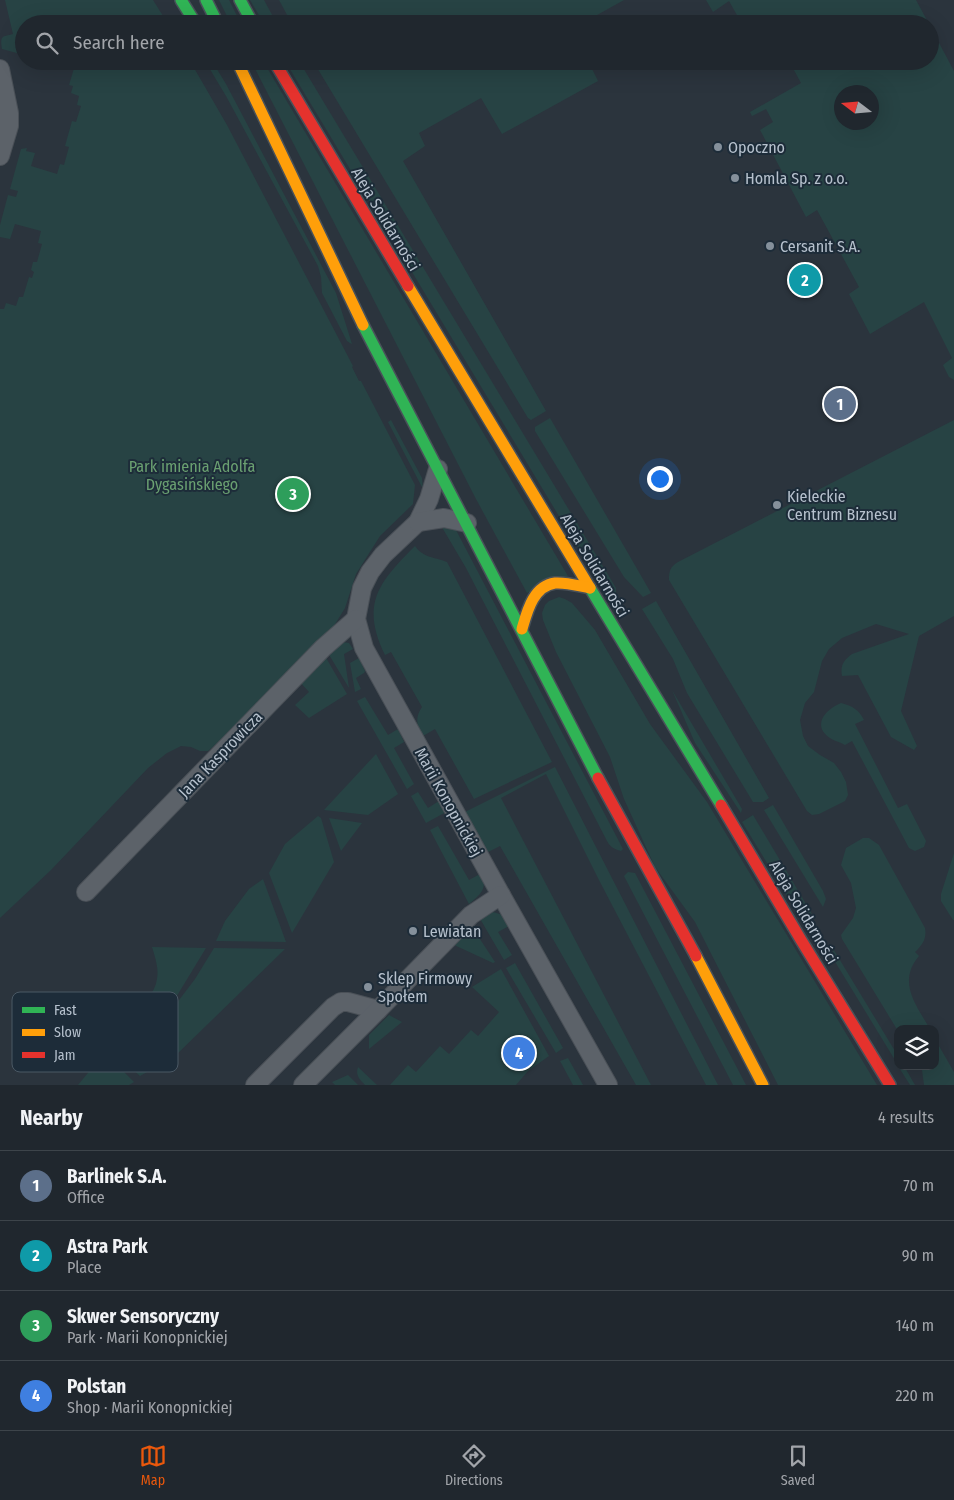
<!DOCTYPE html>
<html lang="en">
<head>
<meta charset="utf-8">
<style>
  :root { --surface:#20272e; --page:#282f36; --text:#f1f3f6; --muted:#a2a5aa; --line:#3d444a; --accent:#ea580c }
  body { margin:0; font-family:"Fira Sans Condensed",sans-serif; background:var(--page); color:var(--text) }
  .controls { position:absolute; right:15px; bottom:15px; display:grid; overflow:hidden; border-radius:10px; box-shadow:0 5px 20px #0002 }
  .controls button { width:45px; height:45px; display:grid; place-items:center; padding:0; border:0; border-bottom:1px solid var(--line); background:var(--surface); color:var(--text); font:25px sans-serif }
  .compass { position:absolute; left:834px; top:85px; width:45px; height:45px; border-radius:50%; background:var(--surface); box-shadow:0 5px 20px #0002; rotate:286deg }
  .you { position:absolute; left:659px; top:478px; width:18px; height:18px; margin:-12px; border:4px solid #fff; border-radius:50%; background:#1a73e8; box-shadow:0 0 0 8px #1a73e833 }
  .badge { display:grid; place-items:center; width:32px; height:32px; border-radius:50%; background:var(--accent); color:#fff; font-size:16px; font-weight:700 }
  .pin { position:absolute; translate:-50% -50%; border:2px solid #fff; box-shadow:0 1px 5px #0006 }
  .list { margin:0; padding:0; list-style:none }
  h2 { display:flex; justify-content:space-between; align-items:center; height:65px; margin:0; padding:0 20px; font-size:21px }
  h2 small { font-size:16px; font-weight:400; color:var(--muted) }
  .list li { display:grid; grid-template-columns:32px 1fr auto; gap:15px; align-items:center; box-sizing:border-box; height:70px; padding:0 20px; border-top:1px solid var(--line) }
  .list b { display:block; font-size:19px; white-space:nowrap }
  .list p { margin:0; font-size:16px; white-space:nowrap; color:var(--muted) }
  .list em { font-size:16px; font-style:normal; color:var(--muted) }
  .icon { flex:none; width:28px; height:28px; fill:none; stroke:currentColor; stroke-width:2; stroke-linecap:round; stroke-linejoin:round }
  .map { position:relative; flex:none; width:954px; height:1085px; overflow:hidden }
  .search { position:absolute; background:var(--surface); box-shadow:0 5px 20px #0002; left:15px; right:15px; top:15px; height:55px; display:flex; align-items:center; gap:12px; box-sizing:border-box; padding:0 18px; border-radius:28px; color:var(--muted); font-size:19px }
  .sheet { height:345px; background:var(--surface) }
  nav { display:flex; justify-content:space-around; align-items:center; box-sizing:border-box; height:70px; border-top:1px solid var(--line); background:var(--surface); font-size:14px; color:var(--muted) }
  nav a { display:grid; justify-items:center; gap:2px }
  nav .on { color:var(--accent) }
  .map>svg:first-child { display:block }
</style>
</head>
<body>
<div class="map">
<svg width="954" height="1085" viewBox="0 0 954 1085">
  <rect width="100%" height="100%" fill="#2b343d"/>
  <g fill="#274344" fill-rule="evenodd">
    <path d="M5,0h148l15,24h-144v31l-22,-6c-2,-14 0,-12 11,-15z"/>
    <polygon points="219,0 229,0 241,24 231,24"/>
    <polygon points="250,0 264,0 277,24 264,24"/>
    <polygon points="279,0 624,0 581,24 292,24"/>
    <polygon points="706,0 916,0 929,24 742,24 729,1 713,12"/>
    <path d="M930,26l24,45v309l-5,-3 -6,-12 9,-7 -28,-56 -54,32 -21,-40 10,-7 -42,-77 -11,7 -46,-87 13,-8 -7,-13 -14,7 -2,-4 51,-29 -12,-22h141zM842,92h30v30h-30z"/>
    <polygon points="72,61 190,61 227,125 353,366 352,367 359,381 361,381 415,485 413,504 380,536 356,574 345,608 332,629 231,731 208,751 200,751 191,747 181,746 167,753 148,768 51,870 0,918 0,309 4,309 6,303 16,306 19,297 23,297 29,277 32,278 34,272 31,270 33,262 37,262 42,244 38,243 41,231 15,224 10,239 0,237 0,225 8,195 16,197 18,191 10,189 21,149 27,148 26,151 35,153 31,166 57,174 60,164 64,165 69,147 65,146 72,121 76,122 81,106 77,105 79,96 71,93 73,86 69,85 75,65 71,63"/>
    <polygon points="205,61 212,61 226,84 336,293 352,344 350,343 347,341 322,293 321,277 318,266 226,96"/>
    <polygon points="251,61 263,61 568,576 527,593 476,499"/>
    <polygon points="285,61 299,61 616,588 616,598 595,576"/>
    <polygon points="313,61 588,61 598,81 502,134 481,98 419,133 425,146 403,161 546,411 531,420 528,418"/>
    <polygon points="550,418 651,593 643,597 624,577 535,431 535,427"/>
    <polygon points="391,420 422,478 423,489 388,422"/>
    <path d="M954,420v196l-35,20 -18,75 16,35 -3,4 -23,-13 -33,-62 -16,1c-2,-11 2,-16 10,-22l57,-20 -33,-10 -34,14 -13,11 -7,12 -8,31 -9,11 -5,17 3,16 5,10 12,9 14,8 7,9 5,10 2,13 -3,6 -26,13 -7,1 -5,-4 -138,-231c0,-9 1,-13 9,-18z"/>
    <path d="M443,525l6,1 7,4 167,319 -2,2c-7,-2 -11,-4 -14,-10l-141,-273 -23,-39z"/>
    <path d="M415,546c8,12 20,11 32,16l105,200 -78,37 -39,-70 -12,7c-7,-10 -8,-19 -1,-29l-31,-55 -6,3c-25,-51 -6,-73 30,-109z"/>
    <polygon points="559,597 565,599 572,603 595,630 650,724 707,802 877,1085 778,1085 695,922 655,867 624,799 610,757 556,652 543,620 542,613 545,605 549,601"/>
    <polygon points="656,601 769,798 763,802 753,802 687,693 673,659 642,609"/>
    <polygon points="342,642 349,643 353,649 344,654 349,688 328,653"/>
    <polygon points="325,656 347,694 309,718 295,705 309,692 300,682"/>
    <polygon points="359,658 365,671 364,673 356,678 361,689 355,692 350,663"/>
    <polygon points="672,690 742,809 741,813 695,743"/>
    <polygon points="365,697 388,735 398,729 404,742 394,748 414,784 407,789 357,701"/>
    <path d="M841,703c12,3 18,7 23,17l-9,4 43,84 9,-4 19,37 -2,6 -9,4 -6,-3 -57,-107 -7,4c-5,-3 -11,-4 -15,-7 -19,-13 -4,-29 11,-35z"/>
    <polygon points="376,754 398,794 368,815 324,810"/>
    <polygon points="555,767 718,1085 706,1085 600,882 546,774 501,798 651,1085 636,1085 500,846 488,852 465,812"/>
    <polygon points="418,792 428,808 439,801 446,812 426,823 411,796"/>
    <polygon points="773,805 823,891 826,899 823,907 764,810"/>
    <polygon points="753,815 812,914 795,909 742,822"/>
    <polygon points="318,816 321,818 334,862 292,933 269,873 285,844"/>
    <polygon points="329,818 362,823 341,851"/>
    <path d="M438,826l31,54 11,-6c10,13 -1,22 -11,30l-39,-74z"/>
    <path d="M863,838h6l10,7 46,83c2,11 -3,17 -10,24l4,4c-22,26 -3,49 11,73h-32v2l-56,-92 -1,-4 12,-17 3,-10 -5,-25 -10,-18 5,-17z"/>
    <polygon points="954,853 954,920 953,920 941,901 941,894"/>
    <polygon points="628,872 635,873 746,1085 733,1085 624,876"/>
    <polygon points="263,879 286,942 216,941 225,921 249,889"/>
    <polygon points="493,912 503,915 509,926 498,932 512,955 504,960 479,917"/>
    <polygon points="466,929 476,933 495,962 493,963 452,944"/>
    <path d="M152,947l54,1 -31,51 -30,36 -16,-14c9,-12 26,-26 28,-42 2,-11 -2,-22 -5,-32z"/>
    <polygon points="832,947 898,1056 898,1065 834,960"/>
    <polygon points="214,948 285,949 174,1057 140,1076 129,1066 195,979"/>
    <polygon points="515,963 563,1048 556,1053 506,968"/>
    <path d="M501,969l48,87 -21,15 -12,14h-126l18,-20 8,7 24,-26 9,8 22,-24 7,6 21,-24 -27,-25zM520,1038l9,17 -15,8 -8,-17z"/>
    <polygon points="389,1015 402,1022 369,1049 369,1035"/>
    <polygon points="935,1039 954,1072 954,1085 924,1085 922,1070 919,1066 935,1066"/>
    <polygon points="568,1058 583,1085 573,1085 560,1061"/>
    <polygon points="97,1062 122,1070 134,1082 129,1085 78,1085"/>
    <polygon points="898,1066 904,1066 915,1085 910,1085"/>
    <path d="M358,1067l19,18h-12c-5,-5 -10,-10 -7,-18z"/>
    <polygon points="348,1075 358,1085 335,1085 332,1082"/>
  </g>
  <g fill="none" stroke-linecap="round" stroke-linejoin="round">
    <g stroke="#4a5057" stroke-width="20">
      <g id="street">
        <polyline points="0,69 9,113 9,126 0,156"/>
        <polyline points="438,469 429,499 418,522 383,555 370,572 362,588 356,619 364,648 501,895 608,1085"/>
        <polyline points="418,522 444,518 467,523"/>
        <polyline points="86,892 323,648 356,619"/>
        <polyline points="255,1085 333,1007 341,1002 348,1002 378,1010"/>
        <polyline points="303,1085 378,1010 471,915 501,895"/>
      </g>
    </g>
    <g stroke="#495159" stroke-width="14">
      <g id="fast">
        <polyline points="181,0 196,24"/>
        <polyline points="206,0 218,24"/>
        <polyline points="240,0 253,24"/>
        <polyline points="363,325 598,778"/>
        <polyline points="590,588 721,805"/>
      </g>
    </g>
    <g stroke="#495159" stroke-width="14">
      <g id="slow">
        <polyline points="237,61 363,325"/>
        <polyline points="408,286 590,588"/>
        <path d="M522,629c5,-17 11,-43 33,-46 11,-1 24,3 35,5"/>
        <polyline points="696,956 763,1085"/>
      </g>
    </g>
    <g stroke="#495159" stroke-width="14">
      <g id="jam">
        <polyline points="274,61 408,286"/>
        <polyline points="598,778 696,956"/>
        <polyline points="721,805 801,940 890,1085"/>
      </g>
    </g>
    <use href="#street" stroke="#5c6269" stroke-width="18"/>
    <use href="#fast" stroke="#30b455" stroke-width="11"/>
    <use href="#slow" stroke="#ff9f0a" stroke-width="11"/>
    <use href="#jam" stroke="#e5322d" stroke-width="11"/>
  </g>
  <g fill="#85909b" stroke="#1d2c39" stroke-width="2">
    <circle cx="718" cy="147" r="5"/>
    <circle cx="735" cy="178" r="5"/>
    <circle cx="770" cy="246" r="5"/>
    <circle cx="777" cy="505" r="5"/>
    <circle cx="413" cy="931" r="5"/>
    <circle cx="368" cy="987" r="5"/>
  </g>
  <g text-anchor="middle" stroke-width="4" stroke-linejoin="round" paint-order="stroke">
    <g font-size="16" fill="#b6c1cd" stroke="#1d2c39" text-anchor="start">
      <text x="728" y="153">Opoczno</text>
      <text x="745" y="184">Homla Sp. z o.o.</text>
      <text x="780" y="252">Cersanit S.A.</text>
      <text x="787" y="502">Kieleckie<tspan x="787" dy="18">Centrum Biznesu</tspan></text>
      <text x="423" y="937">Lewiatan</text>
      <text x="378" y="984">Sklep Firmowy<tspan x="378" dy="18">Społem</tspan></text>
    </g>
    <g font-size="16" fill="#b6c1cd" stroke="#1d2c39">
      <text transform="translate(386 219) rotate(59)" y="6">Aleja Solidarności</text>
      <text transform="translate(595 565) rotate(59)" y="6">Aleja Solidarności</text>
      <text transform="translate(220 754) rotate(-46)" y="6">Jana Kasprowicza</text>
      <text transform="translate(449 802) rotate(61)" y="6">Marii Konopnickiej</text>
      <text transform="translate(804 912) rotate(59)" y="6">Aleja Solidarności</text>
    </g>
    <g font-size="16" fill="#6aa071" stroke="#1d2c39">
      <text x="192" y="472">Park imienia Adolfa<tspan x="192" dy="18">Dygasińskiego</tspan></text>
    </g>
  </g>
  <rect x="12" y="992" width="166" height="80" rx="8" fill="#1d2c39" stroke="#4b5965" stroke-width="1"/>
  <rect x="22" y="1007" width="23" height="6" fill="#30b455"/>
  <rect x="22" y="1029" width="23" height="7" fill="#ff9f0a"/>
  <rect x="22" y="1052" width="23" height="6" fill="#e5322d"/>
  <g font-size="14" fill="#b6c1cd">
    <text x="54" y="1015">Fast</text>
    <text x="54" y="1037">Slow</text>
    <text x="54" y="1060">Jam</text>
  </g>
</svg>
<div class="controls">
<button><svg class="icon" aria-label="layers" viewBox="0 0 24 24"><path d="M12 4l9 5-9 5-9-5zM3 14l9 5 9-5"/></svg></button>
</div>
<svg class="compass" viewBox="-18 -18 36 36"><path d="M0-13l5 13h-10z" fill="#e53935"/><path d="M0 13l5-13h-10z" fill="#a2a5aa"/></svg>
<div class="you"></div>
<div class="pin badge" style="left:840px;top:404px;background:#5c6f8a">1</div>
<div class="pin badge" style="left:805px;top:280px;background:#0f9aa8">2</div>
<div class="pin badge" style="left:293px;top:494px;background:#2e9e5b">3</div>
<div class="pin badge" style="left:519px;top:1053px;background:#3f7fe0">4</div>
<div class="search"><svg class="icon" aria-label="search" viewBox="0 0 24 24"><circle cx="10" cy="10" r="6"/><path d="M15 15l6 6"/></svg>Search here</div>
</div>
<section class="sheet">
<h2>Nearby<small>4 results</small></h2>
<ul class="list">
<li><span class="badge" style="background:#5c6f8a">1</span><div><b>Barlinek S.A.</b><p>Office</p></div><em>70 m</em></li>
<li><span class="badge" style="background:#0f9aa8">2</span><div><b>Astra Park</b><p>Place</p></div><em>90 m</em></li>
<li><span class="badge" style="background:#2e9e5b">3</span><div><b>Skwer Sensoryczny</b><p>Park · Marii Konopnickiej</p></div><em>140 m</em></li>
<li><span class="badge" style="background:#3f7fe0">4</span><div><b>Polstan</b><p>Shop · Marii Konopnickiej</p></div><em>220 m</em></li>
</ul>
</section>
<nav>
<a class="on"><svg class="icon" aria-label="map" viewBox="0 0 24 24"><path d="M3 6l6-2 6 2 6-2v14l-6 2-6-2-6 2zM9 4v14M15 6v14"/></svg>Map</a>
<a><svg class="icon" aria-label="directions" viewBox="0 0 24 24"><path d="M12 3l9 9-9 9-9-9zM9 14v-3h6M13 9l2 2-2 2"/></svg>Directions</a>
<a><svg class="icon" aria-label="saved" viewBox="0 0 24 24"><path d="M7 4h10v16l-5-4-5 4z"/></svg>Saved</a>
</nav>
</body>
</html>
